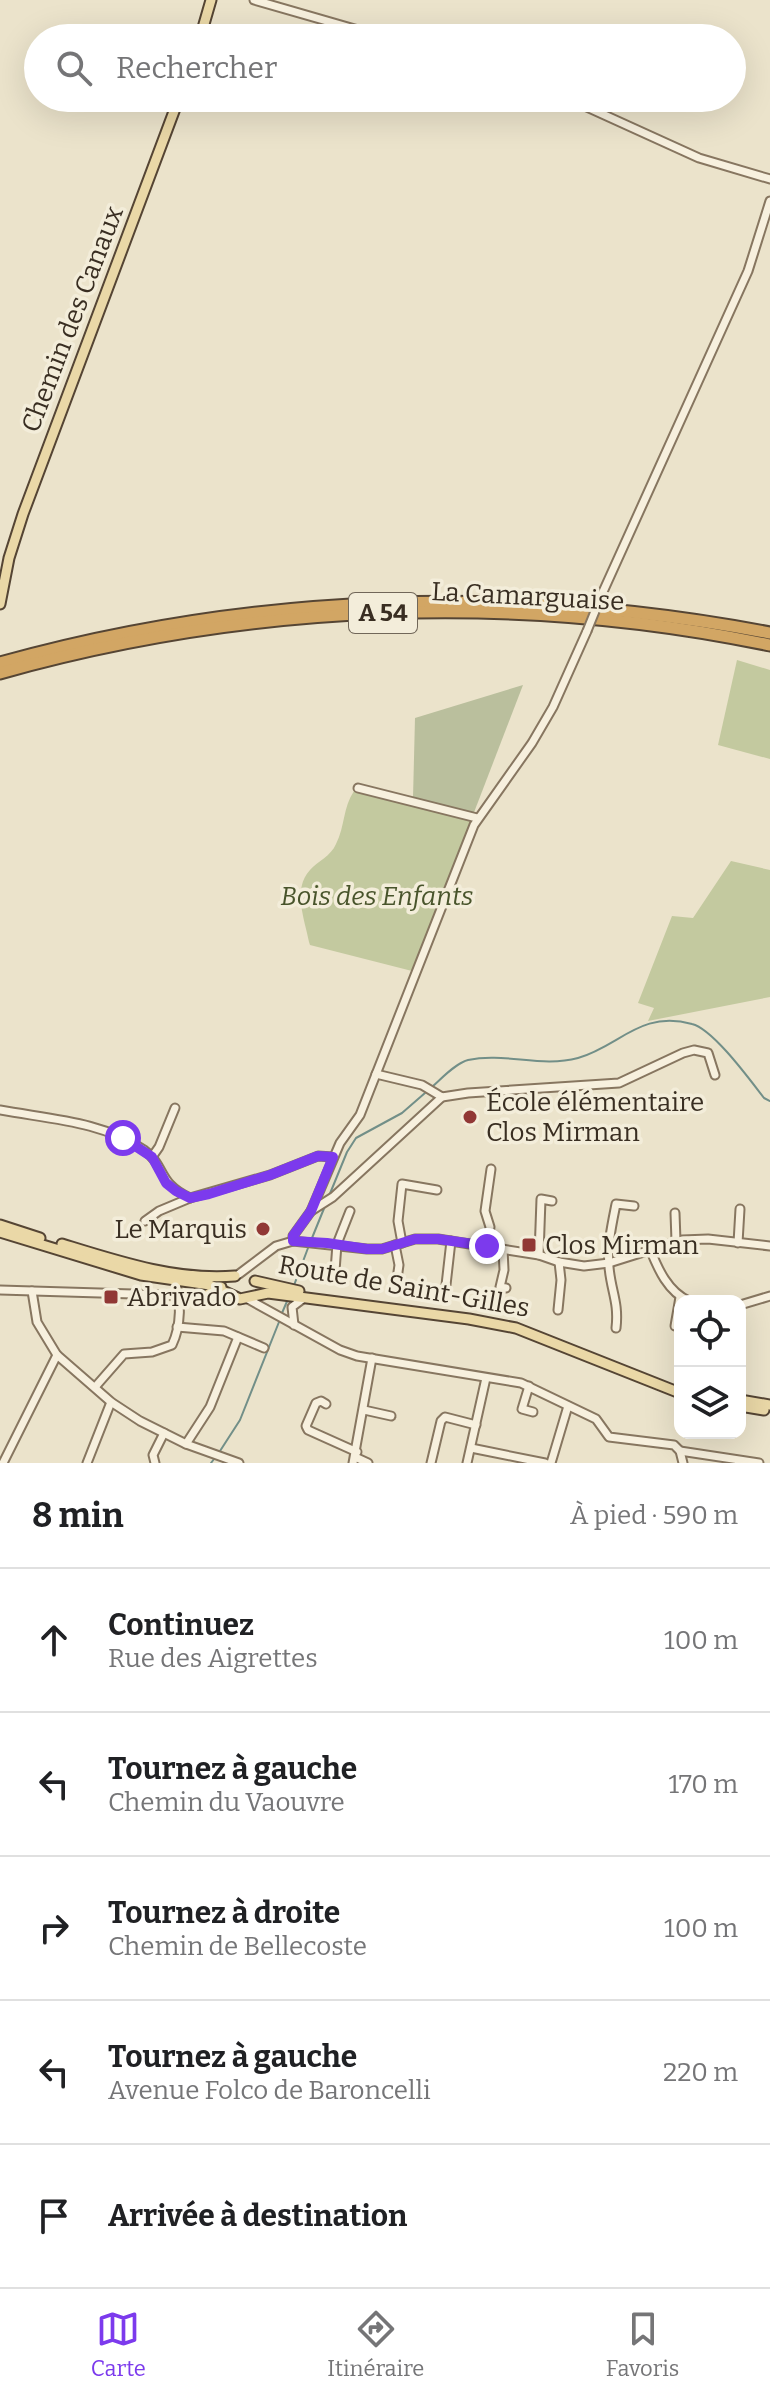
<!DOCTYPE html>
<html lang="fr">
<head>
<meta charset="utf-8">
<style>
  :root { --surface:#fff; --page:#f6f6f6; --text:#202124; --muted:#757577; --line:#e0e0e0; --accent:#7c3aed }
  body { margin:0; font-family:Bitter,serif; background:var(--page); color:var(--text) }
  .controls { position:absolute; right:24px; bottom:24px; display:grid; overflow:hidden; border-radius:16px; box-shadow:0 8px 32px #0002 }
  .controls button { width:72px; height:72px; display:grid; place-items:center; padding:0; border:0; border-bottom:2px solid var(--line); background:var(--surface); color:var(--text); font:40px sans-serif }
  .stop { position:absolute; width:24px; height:24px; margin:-18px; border:6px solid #7c3aed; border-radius:50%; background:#fff }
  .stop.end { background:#7c3aed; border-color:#fff; box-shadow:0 2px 8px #0008 }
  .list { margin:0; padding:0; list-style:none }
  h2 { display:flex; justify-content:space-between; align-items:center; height:104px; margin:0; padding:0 32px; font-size:34px }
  h2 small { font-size:26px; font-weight:400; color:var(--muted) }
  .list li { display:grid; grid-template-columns:52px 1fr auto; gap:24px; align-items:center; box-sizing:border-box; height:144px; padding:0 32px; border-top:2px solid var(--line) }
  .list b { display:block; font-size:30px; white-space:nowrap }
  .list p { margin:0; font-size:26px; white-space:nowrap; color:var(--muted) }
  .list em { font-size:26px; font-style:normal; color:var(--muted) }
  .icon { flex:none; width:44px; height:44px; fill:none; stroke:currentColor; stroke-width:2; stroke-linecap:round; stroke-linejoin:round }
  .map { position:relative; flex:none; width:770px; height:1463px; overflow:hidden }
  .search { position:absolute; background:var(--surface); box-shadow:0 8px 32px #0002; left:24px; right:24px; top:24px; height:88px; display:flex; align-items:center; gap:20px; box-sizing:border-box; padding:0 28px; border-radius:44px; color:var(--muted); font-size:30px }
  .sheet { height:824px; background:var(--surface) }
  nav { display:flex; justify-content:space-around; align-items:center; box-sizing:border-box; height:112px; border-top:2px solid var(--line); background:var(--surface); font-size:22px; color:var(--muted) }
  nav a { display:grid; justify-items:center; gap:4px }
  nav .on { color:var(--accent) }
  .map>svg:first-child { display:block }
</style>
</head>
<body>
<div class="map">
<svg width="770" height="1463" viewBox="0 0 770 1463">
  <rect width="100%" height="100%" fill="#ebe3cb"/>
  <g fill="#c3c99f">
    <polygon points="737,660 770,670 770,759 718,745"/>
    <path d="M354,791l119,28 -57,149 -4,3 -102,-26 -1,-3c-4,-22 -17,-53 1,-72 8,-9 21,-14 26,-26 9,-18 7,-37 18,-53z"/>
    <polygon points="731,861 770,870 770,997 648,1021 654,1008 638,1003 672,916 693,918"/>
  </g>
  <polygon fill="#babf9d" points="523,685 473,815 413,798 415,718"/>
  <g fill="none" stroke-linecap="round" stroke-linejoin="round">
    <g stroke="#728f88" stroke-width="2">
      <path d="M433,1086c9,-8 23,-23 35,-26 36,-8 73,8 110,-2 42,-12 62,-48 114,-34 21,5 58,56 72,74l6,3"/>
      <polyline points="329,1196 347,1152 356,1138 402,1113 425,1093"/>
      <polyline points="312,1238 325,1206"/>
      <polyline points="293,1288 308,1248"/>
      <polyline points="282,1313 288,1299"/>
      <polyline points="220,1451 240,1420 279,1322"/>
      <polyline points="211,1463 214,1459"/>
    </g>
    <g stroke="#877660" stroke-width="11">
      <g id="minor">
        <polyline points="254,0 386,38"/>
        <polyline points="567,98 699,158 770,179"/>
        <polyline points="602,594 748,271 770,201"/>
        <polyline points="358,788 477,818"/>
        <polyline points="376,1074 422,1085 442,1097 468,1093 619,1083 683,1053 694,1050 708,1053 715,1075"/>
        <path d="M0,1110c48,9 102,11 144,40 22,16 13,33 46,48"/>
        <polyline points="152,1157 159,1147 175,1108"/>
        <polyline points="311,1211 333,1197 442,1097"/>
        <polyline points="675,1213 676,1241"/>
        <polyline points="145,1221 159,1211 190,1198 270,1175 318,1156 333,1157"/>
        <polyline points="293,1241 293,1236 311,1211 340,1143 360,1115 474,825 532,743 553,707 587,631"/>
        <polyline points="402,1243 398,1221 402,1184 437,1190"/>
        <polyline points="738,1243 740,1209"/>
        <polyline points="395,1245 399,1265 397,1279"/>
        <polyline points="487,1246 490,1227 485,1211 491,1169"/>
        <polyline points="503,1249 504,1270 500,1287 506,1288"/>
        <path d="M650,1249c8,20 18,43 39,52"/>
        <polyline points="539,1255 541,1199 552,1201"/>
        <polyline points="335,1271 337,1244 350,1211"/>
        <polyline points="239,1274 276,1246 293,1241 367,1249 382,1249 415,1239 438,1239 539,1255 559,1262 584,1266 609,1263 682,1240 708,1239 770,1246"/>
        <polyline points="446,1285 451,1241"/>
        <polyline points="0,1290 233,1297"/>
        <polyline points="32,1291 37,1322 57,1355 111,1402 140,1421 186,1444 239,1463"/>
        <polyline points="246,1298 340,1350 357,1356 521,1383 596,1419 609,1437 674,1445 680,1451 683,1463"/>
        <polyline points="740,1305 770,1296"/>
        <polyline points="558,1310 561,1280 559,1262"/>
        <polyline points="294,1325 292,1307 304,1298"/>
        <polyline points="675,1326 680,1297"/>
        <polyline points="177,1327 224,1331 264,1348"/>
        <path d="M616,1328c3,-26 -5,-37 -7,-61 -2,-21 3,-43 7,-63l18,2"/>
        <path d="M96,1386l28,-32 28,-2 20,-7c9,-19 10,-46 2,-66"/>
        <polyline points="529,1386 522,1409 533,1412"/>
        <polyline points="326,1404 321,1401 316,1403 306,1426 308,1430 357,1452"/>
        <polyline points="364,1410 391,1416"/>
        <polyline points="186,1444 210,1407 238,1337"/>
        <polyline points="471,1448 545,1463"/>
        <polyline points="680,1451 759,1463"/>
        <polyline points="355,1457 368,1463"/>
        <polyline points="3,1463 57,1355"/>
        <polyline points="87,1463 111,1402"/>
        <polyline points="155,1463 153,1455 164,1433"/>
        <polyline points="353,1463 372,1358"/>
        <polyline points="431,1463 441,1421 445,1417 476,1425"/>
        <polyline points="467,1463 486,1378"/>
        <polyline points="551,1463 568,1406"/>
      </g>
    </g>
    <g stroke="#554534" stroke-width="13">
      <g id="major">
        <polyline points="200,38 211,0"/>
        <polyline points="0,604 9,558 23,514 179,98"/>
        <polyline points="0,1225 40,1238"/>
        <polyline points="0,1232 141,1275 210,1285 240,1299 268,1293 469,1319 516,1328 680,1393"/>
        <path d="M62,1244c55,17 115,37 173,32"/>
        <polyline points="255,1281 299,1291"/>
        <polyline points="205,1296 221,1287"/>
        <polyline points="740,1400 770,1405"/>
        <polyline points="740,1406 764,1410"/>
      </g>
    </g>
    <g stroke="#554534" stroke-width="15">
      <g id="highway">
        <path d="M0,663c250,-70 515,-79 770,-30"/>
        <path d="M0,673c249,-70 516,-81 770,-28"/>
      </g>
    </g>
    <use href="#minor" stroke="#f7f0de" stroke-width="7"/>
    <use href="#major" stroke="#ead8a7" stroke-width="9"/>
    <use href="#highway" stroke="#d2a664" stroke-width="11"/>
    <g stroke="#877660" stroke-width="11" stroke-linecap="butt">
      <polyline id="minor-bridge" points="587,631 602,594"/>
    </g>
    <use href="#minor-bridge" stroke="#f7f0de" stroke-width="7"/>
  </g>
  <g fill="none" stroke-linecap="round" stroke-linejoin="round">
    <polyline stroke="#7c3aed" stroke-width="10" points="123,1138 152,1157 166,1183 176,1191 190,1198 209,1194 270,1175 318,1156 333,1157 311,1211 293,1236 293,1241 327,1243 367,1249 382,1249 415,1239 438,1239 487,1246"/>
  </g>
  <g fill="#913835" stroke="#f3edda" stroke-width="3">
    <circle cx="470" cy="1117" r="8"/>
    <circle cx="263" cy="1229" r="8"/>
    <rect x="521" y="1237" width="16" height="16" rx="4"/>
    <rect x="103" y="1289" width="16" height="16" rx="4"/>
  </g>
  <g text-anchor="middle" stroke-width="7" stroke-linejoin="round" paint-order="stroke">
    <rect fill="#f3edda" stroke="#716759" stroke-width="2" x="349" y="593" width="68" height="40" rx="6"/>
    <g font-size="24" font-weight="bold" fill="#392e22">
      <text x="383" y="621">A 54</text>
    </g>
    <g font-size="26" fill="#392e22" stroke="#f3edda">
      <text transform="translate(72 319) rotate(-69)" y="9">Chemin des Canaux</text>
      <text transform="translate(528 596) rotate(3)" y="9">La Camarguaise</text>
      <text transform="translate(404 1286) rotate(10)" y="9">Route de Saint-Gilles</text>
    </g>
    <g font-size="26" font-style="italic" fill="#48542b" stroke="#f3edda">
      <text x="377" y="905">Bois des Enfants</text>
    </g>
    <g font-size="26" fill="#392e22" stroke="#f3edda" text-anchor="start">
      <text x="486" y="1111">École élémentaire<tspan x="486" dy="30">Clos Mirman</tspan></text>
      <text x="247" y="1238" text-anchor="end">Le Marquis</text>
      <text x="545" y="1254">Clos Mirman</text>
      <text x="127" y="1306">Abrivado</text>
    </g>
  </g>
</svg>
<div class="controls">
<button><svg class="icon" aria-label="locate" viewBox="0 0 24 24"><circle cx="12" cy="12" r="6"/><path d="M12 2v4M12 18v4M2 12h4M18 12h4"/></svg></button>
<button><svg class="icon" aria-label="layers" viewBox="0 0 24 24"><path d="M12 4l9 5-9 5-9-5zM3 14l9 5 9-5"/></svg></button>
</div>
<div class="stop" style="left:123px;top:1138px"></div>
<div class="stop end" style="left:487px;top:1246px"></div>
<div class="search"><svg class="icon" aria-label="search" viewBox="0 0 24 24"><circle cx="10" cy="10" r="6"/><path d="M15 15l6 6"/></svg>Rechercher</div>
</div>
<section class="sheet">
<h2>8 min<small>À pied · 590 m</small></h2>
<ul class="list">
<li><svg class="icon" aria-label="ahead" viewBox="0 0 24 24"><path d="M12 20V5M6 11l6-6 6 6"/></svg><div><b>Continuez</b><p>Rue des Aigrettes</p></div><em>100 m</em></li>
<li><svg class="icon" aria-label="left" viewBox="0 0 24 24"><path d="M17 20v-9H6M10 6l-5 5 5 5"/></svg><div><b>Tournez à gauche</b><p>Chemin du Vaouvre</p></div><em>170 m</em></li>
<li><svg class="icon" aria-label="right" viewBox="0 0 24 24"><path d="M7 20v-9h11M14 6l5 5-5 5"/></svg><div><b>Tournez à droite</b><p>Chemin de Bellecoste</p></div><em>100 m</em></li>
<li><svg class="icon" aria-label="left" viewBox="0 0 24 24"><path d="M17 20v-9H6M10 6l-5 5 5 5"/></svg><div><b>Tournez à gauche</b><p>Avenue Folco de Baroncelli</p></div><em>220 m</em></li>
<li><svg class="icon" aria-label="arrive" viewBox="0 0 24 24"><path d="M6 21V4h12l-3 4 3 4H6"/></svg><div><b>Arrivée à destination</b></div></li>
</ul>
</section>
<nav>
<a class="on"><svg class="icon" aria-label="map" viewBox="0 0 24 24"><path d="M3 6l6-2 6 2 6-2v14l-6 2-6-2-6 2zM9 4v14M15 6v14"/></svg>Carte</a>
<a><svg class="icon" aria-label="directions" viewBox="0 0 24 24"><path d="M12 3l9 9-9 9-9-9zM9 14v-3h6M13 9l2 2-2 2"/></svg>Itinéraire</a>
<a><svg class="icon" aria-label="saved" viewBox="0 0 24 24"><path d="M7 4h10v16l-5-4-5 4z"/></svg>Favoris</a>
</nav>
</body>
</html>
